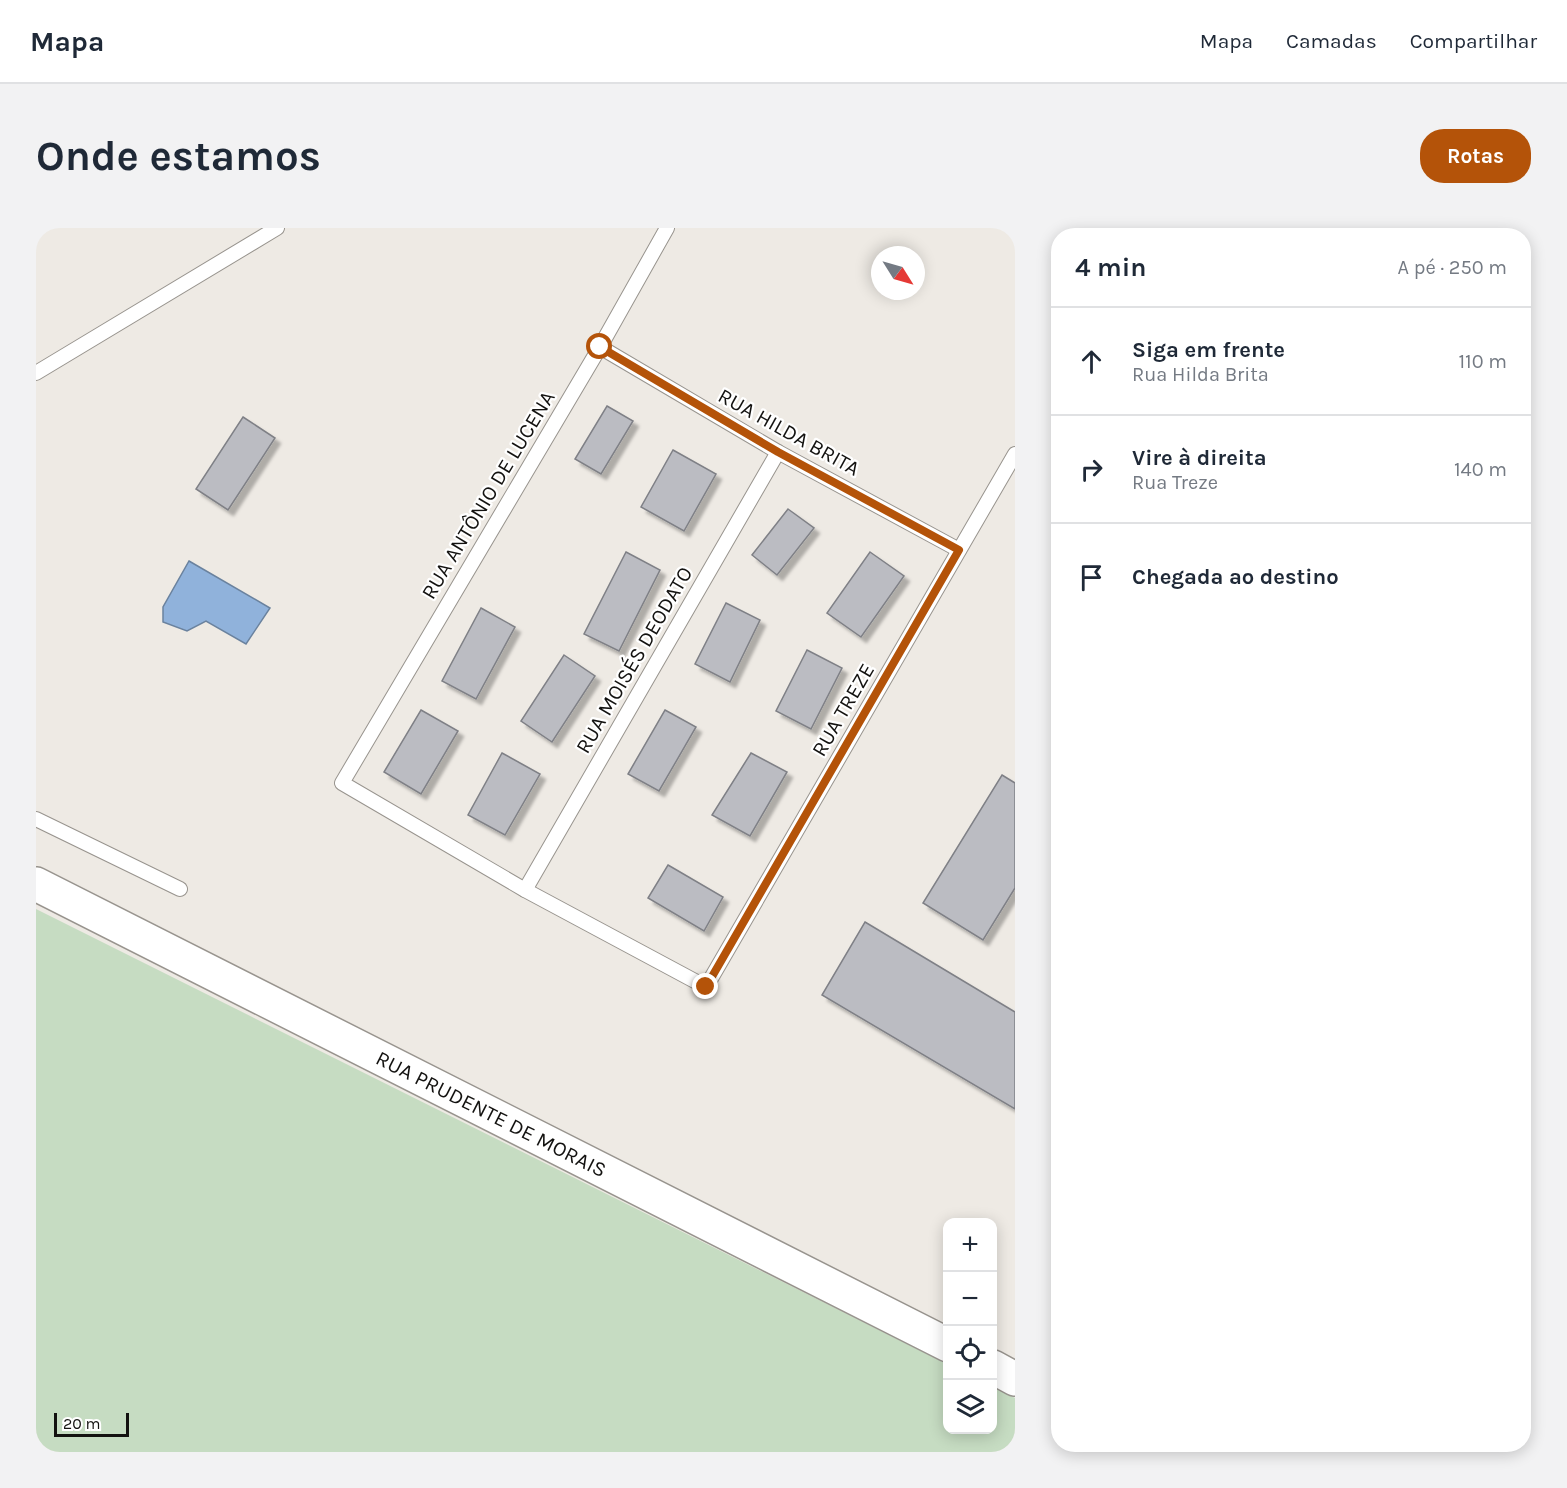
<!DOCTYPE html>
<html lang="pt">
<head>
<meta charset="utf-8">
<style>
  :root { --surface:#fff; --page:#f2f2f3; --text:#1f2937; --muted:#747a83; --line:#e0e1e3; --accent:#b45309 }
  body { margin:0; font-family:Karla,sans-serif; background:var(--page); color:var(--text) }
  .controls { position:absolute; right:18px; bottom:18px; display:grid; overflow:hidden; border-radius:12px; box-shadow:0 3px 15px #0003 }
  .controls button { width:54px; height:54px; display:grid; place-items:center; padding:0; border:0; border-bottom:2px solid var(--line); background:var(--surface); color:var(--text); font:30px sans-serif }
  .compass { position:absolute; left:835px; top:18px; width:54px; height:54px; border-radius:50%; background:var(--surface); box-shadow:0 3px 15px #0003; rotate:127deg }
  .scale { position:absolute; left:18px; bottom:15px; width:75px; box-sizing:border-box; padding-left:6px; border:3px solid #131210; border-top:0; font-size:16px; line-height:21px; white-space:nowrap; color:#131210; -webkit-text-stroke:4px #fff; paint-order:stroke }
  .stop { position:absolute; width:18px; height:18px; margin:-14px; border:4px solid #b45309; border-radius:50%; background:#fff }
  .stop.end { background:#b45309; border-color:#fff; box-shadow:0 2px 6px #0008 }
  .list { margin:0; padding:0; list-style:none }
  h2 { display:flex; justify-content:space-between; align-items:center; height:78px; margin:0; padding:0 24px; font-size:26px }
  h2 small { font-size:20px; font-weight:400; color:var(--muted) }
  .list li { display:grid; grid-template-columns:39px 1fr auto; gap:18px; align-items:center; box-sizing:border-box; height:108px; padding:0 24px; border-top:2px solid var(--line) }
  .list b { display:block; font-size:22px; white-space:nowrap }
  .list p { margin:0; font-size:20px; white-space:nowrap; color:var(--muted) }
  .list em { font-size:20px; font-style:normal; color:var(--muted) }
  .icon { flex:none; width:33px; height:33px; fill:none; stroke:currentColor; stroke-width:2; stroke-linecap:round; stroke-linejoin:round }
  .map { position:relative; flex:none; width:979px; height:1224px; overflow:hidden; border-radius:24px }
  header { display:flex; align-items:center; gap:36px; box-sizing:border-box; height:84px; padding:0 30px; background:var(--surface); border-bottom:2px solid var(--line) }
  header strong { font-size:28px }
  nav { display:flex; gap:33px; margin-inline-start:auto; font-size:21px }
  .intro { display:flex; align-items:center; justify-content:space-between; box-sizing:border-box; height:144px; padding:0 36px }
  h1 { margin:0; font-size:42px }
  .button { padding:15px 27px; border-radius:24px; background:var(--accent); color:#fff; font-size:21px; font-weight:700 }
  main { display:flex; gap:36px; padding:0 36px }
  aside { flex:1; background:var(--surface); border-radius:24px; box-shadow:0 3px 15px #0003 }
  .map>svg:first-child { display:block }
</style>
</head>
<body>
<header>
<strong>Mapa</strong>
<nav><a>Mapa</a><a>Camadas</a><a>Compartilhar</a></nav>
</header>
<div class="intro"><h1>Onde estamos</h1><a class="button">Rotas</a></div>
<main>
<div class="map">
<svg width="979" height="1224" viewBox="0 0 979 1224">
  <defs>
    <filter id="shadow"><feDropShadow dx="5.5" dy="5.5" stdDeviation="1.5" flood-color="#0004"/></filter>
  </defs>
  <rect width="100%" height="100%" fill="#eeeae4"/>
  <polygon fill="#c6dcc2" points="0,681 911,1136 912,1202 957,1202 957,1158 979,1170 979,1224 0,1224"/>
  <polygon fill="#90b2db" stroke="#6a829e" stroke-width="1.5" points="153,333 234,380 210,416 170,393 151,403 127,394 127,379"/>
  <g fill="#bbbcc2" stroke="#7f8086" stroke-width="1.5" filter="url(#shadow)">
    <polygon points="571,178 597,193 565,246 539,231"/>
    <polygon points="207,189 239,210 192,282 160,261"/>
    <polygon points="637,222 680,246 648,303 605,279"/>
    <polygon points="752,281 778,300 741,347 716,327"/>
    <polygon points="590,324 624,342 583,423 548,406"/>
    <polygon points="834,324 868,348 825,409 791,385"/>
    <polygon points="690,375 724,392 694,454 659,436"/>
    <polygon points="445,380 479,399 440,471 406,453"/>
    <polygon points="771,422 806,440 775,501 740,483"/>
    <polygon points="528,427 559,448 516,514 485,493"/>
    <polygon points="385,482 422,503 385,566 348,544"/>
    <polygon points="629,482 660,499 623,563 592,546"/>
    <polygon points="466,525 504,546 469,607 432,587"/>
    <polygon points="715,525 751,544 714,608 676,587"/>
    <polygon points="966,547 979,555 979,660 947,712 887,675"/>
    <polygon points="632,637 687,669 668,703 612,670"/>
    <polygon points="829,694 979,784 979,881 786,767"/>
  </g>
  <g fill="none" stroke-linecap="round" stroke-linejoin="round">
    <g stroke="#98948e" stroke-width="16">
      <g id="service">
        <polyline points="631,0 564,119 306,555 489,662 670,759 979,226"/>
        <polyline points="564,119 742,224 923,322"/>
        <polyline points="0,145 241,0"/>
        <polyline points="0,591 144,661"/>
        <polyline points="489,662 742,224"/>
      </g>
    </g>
    <g stroke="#98948e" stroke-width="36">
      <g id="tertiary">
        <path id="s1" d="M0,656l912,461"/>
        <polyline points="957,1139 979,1151"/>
      </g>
    </g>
    <use href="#service" stroke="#fff" stroke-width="14"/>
    <use href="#tertiary" stroke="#fff" stroke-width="33"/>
  </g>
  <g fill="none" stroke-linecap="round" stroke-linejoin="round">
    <polyline stroke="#b45309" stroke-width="8" points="564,119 742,224 923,322 670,759"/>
  </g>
  <g text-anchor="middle" stroke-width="4.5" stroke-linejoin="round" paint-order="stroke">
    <g font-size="21" fill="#131210" stroke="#fff">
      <text transform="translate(753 204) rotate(29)" y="7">RUA HILDA BRITA</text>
      <text transform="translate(452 267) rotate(-59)" y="7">RUA ANTÔNIO DE LUCENA</text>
      <text transform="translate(598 432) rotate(-60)" y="7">RUA MOISÉS DEODATO</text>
      <text transform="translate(807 482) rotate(-60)" y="7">RUA TREZE</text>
      <text dy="7" stroke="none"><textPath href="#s1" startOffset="510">RUA PRUDENTE DE MORAIS</textPath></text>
    </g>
  </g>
</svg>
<div class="controls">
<button>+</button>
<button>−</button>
<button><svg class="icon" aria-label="locate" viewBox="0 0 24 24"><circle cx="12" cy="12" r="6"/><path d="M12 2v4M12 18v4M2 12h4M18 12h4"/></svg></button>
<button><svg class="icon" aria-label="layers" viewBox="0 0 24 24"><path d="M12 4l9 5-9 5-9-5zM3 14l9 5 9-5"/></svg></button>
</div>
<svg class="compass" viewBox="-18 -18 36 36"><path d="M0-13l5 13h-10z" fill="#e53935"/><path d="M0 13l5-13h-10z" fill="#747a83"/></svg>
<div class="scale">20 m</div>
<div class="stop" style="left:564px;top:119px"></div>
<div class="stop end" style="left:670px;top:759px"></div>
</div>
<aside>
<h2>4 min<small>A pé · 250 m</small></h2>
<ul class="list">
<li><svg class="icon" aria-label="ahead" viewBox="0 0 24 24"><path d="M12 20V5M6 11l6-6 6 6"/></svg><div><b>Siga em frente</b><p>Rua Hilda Brita</p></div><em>110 m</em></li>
<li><svg class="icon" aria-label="right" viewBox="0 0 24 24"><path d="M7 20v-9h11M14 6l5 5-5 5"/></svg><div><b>Vire à direita</b><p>Rua Treze</p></div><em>140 m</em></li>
<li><svg class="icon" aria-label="arrive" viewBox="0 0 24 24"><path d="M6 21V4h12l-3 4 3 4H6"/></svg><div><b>Chegada ao destino</b></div></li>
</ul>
</aside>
</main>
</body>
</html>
